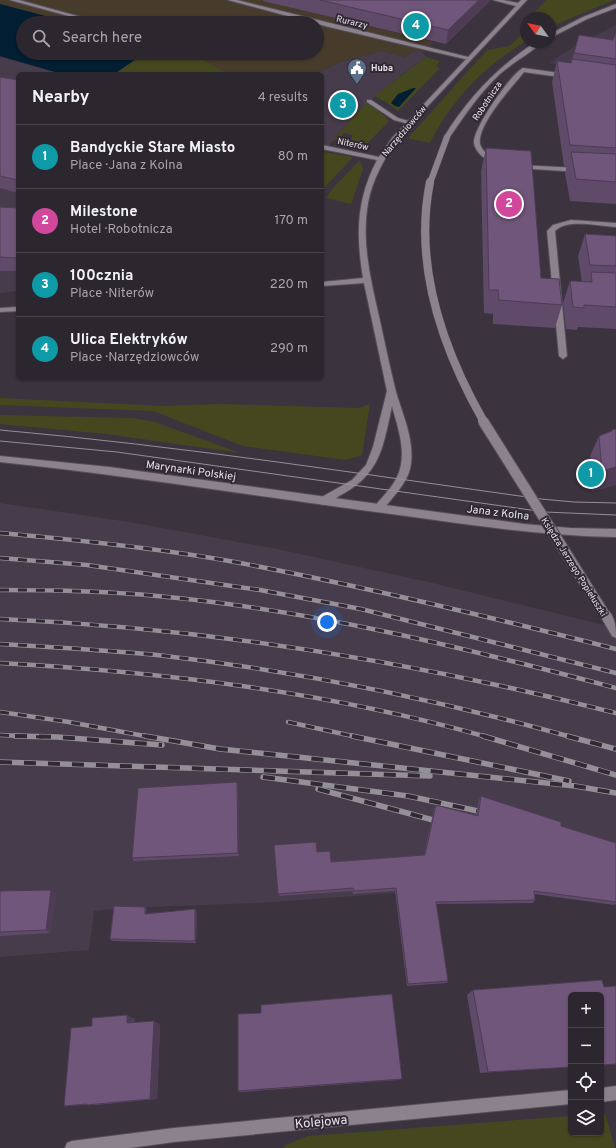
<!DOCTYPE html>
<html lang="en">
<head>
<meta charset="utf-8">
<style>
  :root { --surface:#2c262e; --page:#38323a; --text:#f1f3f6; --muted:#a6a5aa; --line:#48434a; --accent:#8c9099 }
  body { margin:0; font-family:Overpass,sans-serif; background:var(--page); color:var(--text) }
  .controls { position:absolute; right:12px; bottom:12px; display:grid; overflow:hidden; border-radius:6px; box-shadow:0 1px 3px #0004 }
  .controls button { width:36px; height:36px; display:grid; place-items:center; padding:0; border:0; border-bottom:1px solid var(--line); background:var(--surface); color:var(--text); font:20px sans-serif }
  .compass { position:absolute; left:520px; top:12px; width:36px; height:36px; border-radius:50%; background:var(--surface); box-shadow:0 1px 3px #0004; rotate:303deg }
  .you { position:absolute; left:327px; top:622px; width:14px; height:14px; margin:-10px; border:3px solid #fff; border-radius:50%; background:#1a73e8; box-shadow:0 0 0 6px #1a73e833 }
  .badge { display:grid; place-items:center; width:26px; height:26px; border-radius:50%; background:var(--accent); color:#fff; font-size:13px; font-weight:700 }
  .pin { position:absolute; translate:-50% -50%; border:2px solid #fff; box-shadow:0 1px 4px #0006 }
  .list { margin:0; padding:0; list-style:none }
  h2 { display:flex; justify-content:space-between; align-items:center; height:52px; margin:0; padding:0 16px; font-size:17px }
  h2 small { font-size:13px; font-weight:400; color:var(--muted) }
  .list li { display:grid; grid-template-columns:26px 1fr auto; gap:12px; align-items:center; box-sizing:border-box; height:64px; padding:0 16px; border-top:1px solid var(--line) }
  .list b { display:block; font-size:15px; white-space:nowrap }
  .list p { margin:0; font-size:13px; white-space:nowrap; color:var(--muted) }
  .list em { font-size:13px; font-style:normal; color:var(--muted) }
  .icon { flex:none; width:22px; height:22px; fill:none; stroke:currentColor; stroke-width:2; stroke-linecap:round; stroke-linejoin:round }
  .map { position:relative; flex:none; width:616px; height:1148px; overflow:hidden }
  .search { position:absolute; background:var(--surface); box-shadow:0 1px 3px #0004; left:16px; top:16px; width:308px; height:44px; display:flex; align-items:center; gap:10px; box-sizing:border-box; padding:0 14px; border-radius:22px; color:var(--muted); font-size:15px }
  .panel { position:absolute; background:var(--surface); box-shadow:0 1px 3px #0004; left:16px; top:72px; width:308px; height:308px; border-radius:6px }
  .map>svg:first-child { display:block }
</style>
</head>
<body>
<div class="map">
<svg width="616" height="1148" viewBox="0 0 616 1148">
  <rect width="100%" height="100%" fill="#3b333e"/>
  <g fill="#473c4c">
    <polygon points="616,25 616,74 549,63 574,47"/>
    <polygon points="381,51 405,57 412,52 422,52 426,57 401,75 362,107 337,135 324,152 322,157 322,74 315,74 338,63"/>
    <polygon points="0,57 62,74 18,74 18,291 0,293"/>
    <polygon points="0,503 130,522 282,550 433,583 616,628 616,893 395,893 258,903 123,908 94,911 89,950 0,957"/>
  </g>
  <polygon fill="#473c2c" points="0,0 265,0 264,1 434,42 422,52 412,52 405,57 381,51 338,63 315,74 229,74 191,53 317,53 317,23 72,23 0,4"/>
  <g fill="#45481f">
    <polygon points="546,0 614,0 550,27 550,18 529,18"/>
    <path d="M526,29v12c-43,27 -73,57 -96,102l-20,-4 -1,-2 78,-87 23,-4z"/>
    <polygon points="145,53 190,53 229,74 115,74"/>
    <polygon points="426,57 440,61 436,66 440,68 398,111 386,102 374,96"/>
    <polygon points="367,102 375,107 389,121 361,150 350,145 349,142 353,135 344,133 341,137 332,141"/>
    <polygon points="324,152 353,157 322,190 322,157"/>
    <polygon points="360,160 363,169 351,204 326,198 334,187"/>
    <polygon points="0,398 163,406 220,404 359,408 370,404 362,455 346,460 243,446 153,411 0,405"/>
    <polygon points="0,415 132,418 155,422 240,453 106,434 0,424"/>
    <polygon points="601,1113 605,1113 615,1148 284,1148 284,1146 308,1136 571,1116 571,1133 601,1133"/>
  </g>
  <g fill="#021e32">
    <polygon points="0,4 72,23 23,23 23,53 145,53 114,74 62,74 0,56"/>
    <polygon points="413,88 416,88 399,107 395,106 391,103 398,94"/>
  </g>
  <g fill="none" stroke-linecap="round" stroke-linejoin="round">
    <g stroke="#554f58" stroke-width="2">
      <g id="service">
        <polygon points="10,0 19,0 103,23 94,23"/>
        <polygon points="228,0 237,0 472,58 469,60 329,27"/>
        <polygon points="367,100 371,100 398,118 412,122 409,124 394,120 367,102"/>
      </g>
    </g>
    <g stroke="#554f58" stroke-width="2">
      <g id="minor">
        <path d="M493,0h10l15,3 3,-3h6l-131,140c-12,20 -24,40 -28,63 -7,39 3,79 12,118 5,23 10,47 16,71 7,24 20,51 14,77 -4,16 -19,30 -29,43h-6l-2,-3 2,-3c7,-9 17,-18 22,-29 11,-22 1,-49 -5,-71 -9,42 -12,69 -53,90 -5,4 -13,10 -19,8l-2,-3 2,-3 32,-18 14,-15 7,-18 14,-56 -23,-108 -42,3v-4l41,-4c-7,-43 -7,-78 14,-118l-55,-11v-4l57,12 13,-19 124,-132z"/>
        <path d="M523,68l44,6 3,2 -3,2 -43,-6 -4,5c-11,13 -43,49 -40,67 2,8 12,13 17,18l-5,1c-7,-4 -17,-11 -18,-20 -1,-15 37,-69 49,-75z"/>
        <polygon points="519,165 579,168 582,170 579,172 517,168 517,166"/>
        <path d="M571,220l45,3v4c-17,-1 -49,-9 -61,4l12,125 -4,3 -4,-3 -12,-125 6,-6z"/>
        <polygon points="18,307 18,311 0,312 0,308"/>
        <polygon points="616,1086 616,1100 601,1102 601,1088"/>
        <polygon points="571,1090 571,1104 174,1142 130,1148 65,1148 67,1143 72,1141 174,1128"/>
      </g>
    </g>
    <g stroke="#554f58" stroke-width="2">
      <g id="tertiary">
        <polygon points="616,4 616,8 587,19 550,38 550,34 583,17"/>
        <path d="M536,42h7c-13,11 -29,20 -42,31 -21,19 -36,42 -52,65h-4l-1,-1c24,-39 53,-70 92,-95z"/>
        <path d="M603,608c12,4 13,19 13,30l-4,-2 -14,-24 1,-3z"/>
      </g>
    </g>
    <g stroke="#554f58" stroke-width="2">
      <path id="secondary" d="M0,456l109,11 415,57 46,4 46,1v8c-73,-1 -145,-12 -217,-22 -133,-17 -265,-39 -399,-53z"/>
    </g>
    <use href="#service" fill="#8b828e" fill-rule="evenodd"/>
    <use href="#minor" fill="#8b828e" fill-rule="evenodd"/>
    <use href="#tertiary" fill="#8b828e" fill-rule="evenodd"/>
    <use href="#secondary" fill="#8b828e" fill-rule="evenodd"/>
    <g stroke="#958f97" stroke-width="1">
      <path d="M0,430c181,16 361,44 541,69l33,3 42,1"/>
      <polyline points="0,441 117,452 545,512 616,515"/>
    </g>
    <g stroke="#958f97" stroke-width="4.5">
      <g id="rail-far1">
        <path d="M0,533c79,7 157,15 235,29 128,24 255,55 381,87"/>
        <polyline points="0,558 87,565 260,590 361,609 616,673"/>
        <path d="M0,590c52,0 105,1 157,6 156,14 308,52 459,92"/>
        <path d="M0,619c207,9 415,43 616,94"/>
        <path d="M0,644c52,3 105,6 157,11 140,16 278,44 414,82"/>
        <path d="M0,663c164,9 328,29 487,74"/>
        <polyline points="0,712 69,722 150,737"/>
        <polyline points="288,722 357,737"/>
        <polyline points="0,735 43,737"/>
      </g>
    </g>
    <g stroke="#958f97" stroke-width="5.5">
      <g id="rail">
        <polyline points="15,736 57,737 162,745"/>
        <polyline points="145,736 220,749 575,786 616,793"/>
        <polyline points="352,736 569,781"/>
        <polyline points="483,736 616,775"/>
        <polyline points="567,736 616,749"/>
        <polyline points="0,762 430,776"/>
        <polyline points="263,777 408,796 478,811"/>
        <polyline points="318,789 433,820"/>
      </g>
    </g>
    <use href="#rail-far1" stroke="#312933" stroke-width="3" stroke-dasharray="9" stroke-linecap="butt"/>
    <use href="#rail" stroke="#312933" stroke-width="4" stroke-dasharray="12" stroke-linecap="butt"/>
    <g stroke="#554f58" stroke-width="7" stroke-linecap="butt">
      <polyline id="tertiary-bridge-far2" points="430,183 447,137"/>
    </g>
    <g stroke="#554f58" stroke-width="9" stroke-linecap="butt">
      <path id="tertiary-bridge-far1" d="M430,182c-17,84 13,168 54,240"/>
    </g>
    <g stroke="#554f58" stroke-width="12" stroke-linecap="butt">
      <polyline id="tertiary-bridge" points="483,421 603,612"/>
    </g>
    <use href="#tertiary-bridge-far2" stroke="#8b828e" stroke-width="6"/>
    <use href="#tertiary-bridge-far1" stroke="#8b828e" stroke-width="8"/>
    <use href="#tertiary-bridge" stroke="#8b828e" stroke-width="10"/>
  </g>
  <g fill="#5f4a69">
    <polygon points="263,0 491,0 446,44 263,1"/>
    <polygon points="616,32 616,204 570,201 565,173 567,166 564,166 552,82 557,61 571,63 579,35 613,40"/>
    <polygon points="0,77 18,80 18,193 0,188"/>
    <polygon points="486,148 541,278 562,305 555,328 493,324 493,314 484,313 481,171"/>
    <polygon points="0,207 18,208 18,271 0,271"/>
    <polygon points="585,234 616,236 616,329 578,327 577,330 566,329 563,303 570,281 582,282 578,256"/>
    <polygon points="616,429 616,485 592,491 590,456 599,436 611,432 612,430"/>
    <polygon points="238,786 239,856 134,861 132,858"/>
    <polygon points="481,796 561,826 616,843 616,904 614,905 534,894 535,900 533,903 436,904 448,981 446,983 407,986 395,891 353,894 353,891 279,896 274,845 317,852 331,862 424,855 434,809 436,805 476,815 479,800"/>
    <polygon points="51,890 56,893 50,933 0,936 0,891"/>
    <polygon points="147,909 147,913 197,911 196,943 112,941 110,939"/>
    <polygon points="616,986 616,1064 601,1066 601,995 571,995 571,1067 480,1073 467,995 473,990 604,987"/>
    <polygon points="135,1019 135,1023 154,1021 160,1025 157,1099 97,1105 87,1105 64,1106 92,1026"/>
    <polygon points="402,1079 398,1080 242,1092 238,1091"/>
  </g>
  <g fill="#4e3c55">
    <polygon points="479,0 491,0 446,44 448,30"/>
    <polygon points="616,467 616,485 592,491 602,471"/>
    <polygon points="237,782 238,786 239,856 238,853"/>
    <polygon points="51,890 56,893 50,933 46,930"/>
    <polygon points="145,907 147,909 147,916 145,914"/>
    <polygon points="195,909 197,911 196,943 195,941"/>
    <polygon points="127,1015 135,1019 135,1027 127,1023"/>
    <polygon points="154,1021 160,1025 157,1099 150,1099"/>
  </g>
  <g fill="#6f567a" stroke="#4e3c55">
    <polygon points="320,0 479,0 448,30"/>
    <polygon points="616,32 616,59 574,53 579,35 613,40"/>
    <polygon points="572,59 616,65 616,148 570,145 557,61 571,63"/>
    <polygon points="0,77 18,80 18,180 0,176"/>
    <polygon points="486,148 531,151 541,278 559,279 562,305 499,300 498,290 489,290"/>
    <polygon points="571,152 616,154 616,182 576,179"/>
    <polygon points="0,207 18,208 18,258 0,257"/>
    <polygon points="585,234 616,236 616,266 590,265"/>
    <polygon points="591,272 616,273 616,307 584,305 584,308 573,307 570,281 592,282"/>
    <polygon points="616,429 616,467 602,471 599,436 612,431 612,430"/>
    <polygon points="237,782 238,853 132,858 138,788"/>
    <polygon points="481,796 561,822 561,826 616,843 616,902 534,891 535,900 436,902 448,981 408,984 396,888 354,891 353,888 278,894 274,845 316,842 317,852 330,851 331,862 425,855 436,805 478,816"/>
    <polygon points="51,890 46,930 0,932 0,891"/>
    <polygon points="114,906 145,907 145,914 195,909 195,941 110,939"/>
    <polygon points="602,980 604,987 616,986 616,1064 601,1065 601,995 571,995 571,1067 488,1072 473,990"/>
    <polygon points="392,994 402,1079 238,1091 238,1014 261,1013 261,1005"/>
    <polygon points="127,1015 127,1023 154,1021 150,1099 87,1105 87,1104 64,1106 71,1028 92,1026 92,1018"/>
  </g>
  <defs>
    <g id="civic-pin" transform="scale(1)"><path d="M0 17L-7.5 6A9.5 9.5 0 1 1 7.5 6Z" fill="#5c6f8a" stroke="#312933"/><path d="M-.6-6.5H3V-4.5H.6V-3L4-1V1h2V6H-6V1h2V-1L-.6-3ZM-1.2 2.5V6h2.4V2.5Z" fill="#fff"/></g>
  </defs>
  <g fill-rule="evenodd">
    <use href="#civic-pin" x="357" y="68"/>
  </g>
  <g text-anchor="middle" stroke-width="4" stroke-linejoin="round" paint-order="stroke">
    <g font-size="9" fill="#e8e4ea" stroke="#312933">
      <text transform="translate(352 22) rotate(13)" y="3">Rurarzy</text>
      <text transform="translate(487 101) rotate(-56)" y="3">Robotnicza</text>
      <text transform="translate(404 131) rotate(-50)" y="3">Narzędziowców</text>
      <text transform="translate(353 144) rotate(12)" y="3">Niterów</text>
      <text transform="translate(574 567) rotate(58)" y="3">Księdza Jerzego Popiełuszki</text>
    </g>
    <g font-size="9" font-weight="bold" fill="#e8e4ea" stroke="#312933" text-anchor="start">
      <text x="371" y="71">Huba</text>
    </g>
    <g font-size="11" fill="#e8e4ea" stroke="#312933">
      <text transform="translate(191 470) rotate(8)" y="4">Marynarki Polskiej</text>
      <text transform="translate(498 512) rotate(7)" y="4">Jana z Kolna</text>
    </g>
    <g font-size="13" fill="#e8e4ea" stroke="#312933">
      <text transform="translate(321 1121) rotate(-5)" y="5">Kolejowa</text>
    </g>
  </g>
</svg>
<div class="controls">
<button>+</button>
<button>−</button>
<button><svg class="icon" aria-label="locate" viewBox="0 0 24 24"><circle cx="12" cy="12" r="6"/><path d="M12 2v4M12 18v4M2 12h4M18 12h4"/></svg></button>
<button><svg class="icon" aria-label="layers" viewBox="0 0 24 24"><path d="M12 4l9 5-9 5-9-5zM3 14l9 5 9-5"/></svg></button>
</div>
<svg class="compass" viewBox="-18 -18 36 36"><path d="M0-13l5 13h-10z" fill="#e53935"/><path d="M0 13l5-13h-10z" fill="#a6a5aa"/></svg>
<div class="you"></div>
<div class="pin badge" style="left:591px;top:474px;background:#0f9aa8">1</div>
<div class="pin badge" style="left:509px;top:204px;background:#d1479c">2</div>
<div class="pin badge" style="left:343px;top:105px;background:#0f9aa8">3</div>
<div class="pin badge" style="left:416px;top:26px;background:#0f9aa8">4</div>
<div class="search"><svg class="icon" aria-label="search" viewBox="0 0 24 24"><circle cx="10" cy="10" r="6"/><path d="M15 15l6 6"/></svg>Search here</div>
<section class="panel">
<h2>Nearby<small>4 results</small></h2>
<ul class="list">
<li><span class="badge" style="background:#0f9aa8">1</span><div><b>Bandyckie Stare Miasto</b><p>Place · Jana z Kolna</p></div><em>80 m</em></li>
<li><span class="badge" style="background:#d1479c">2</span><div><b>Milestone</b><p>Hotel · Robotnicza</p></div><em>170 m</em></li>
<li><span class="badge" style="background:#0f9aa8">3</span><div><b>100cznia</b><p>Place · Niterów</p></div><em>220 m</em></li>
<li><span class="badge" style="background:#0f9aa8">4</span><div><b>Ulica Elektryków</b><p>Place · Narzędziowców</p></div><em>290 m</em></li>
</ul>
</section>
</div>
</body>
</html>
